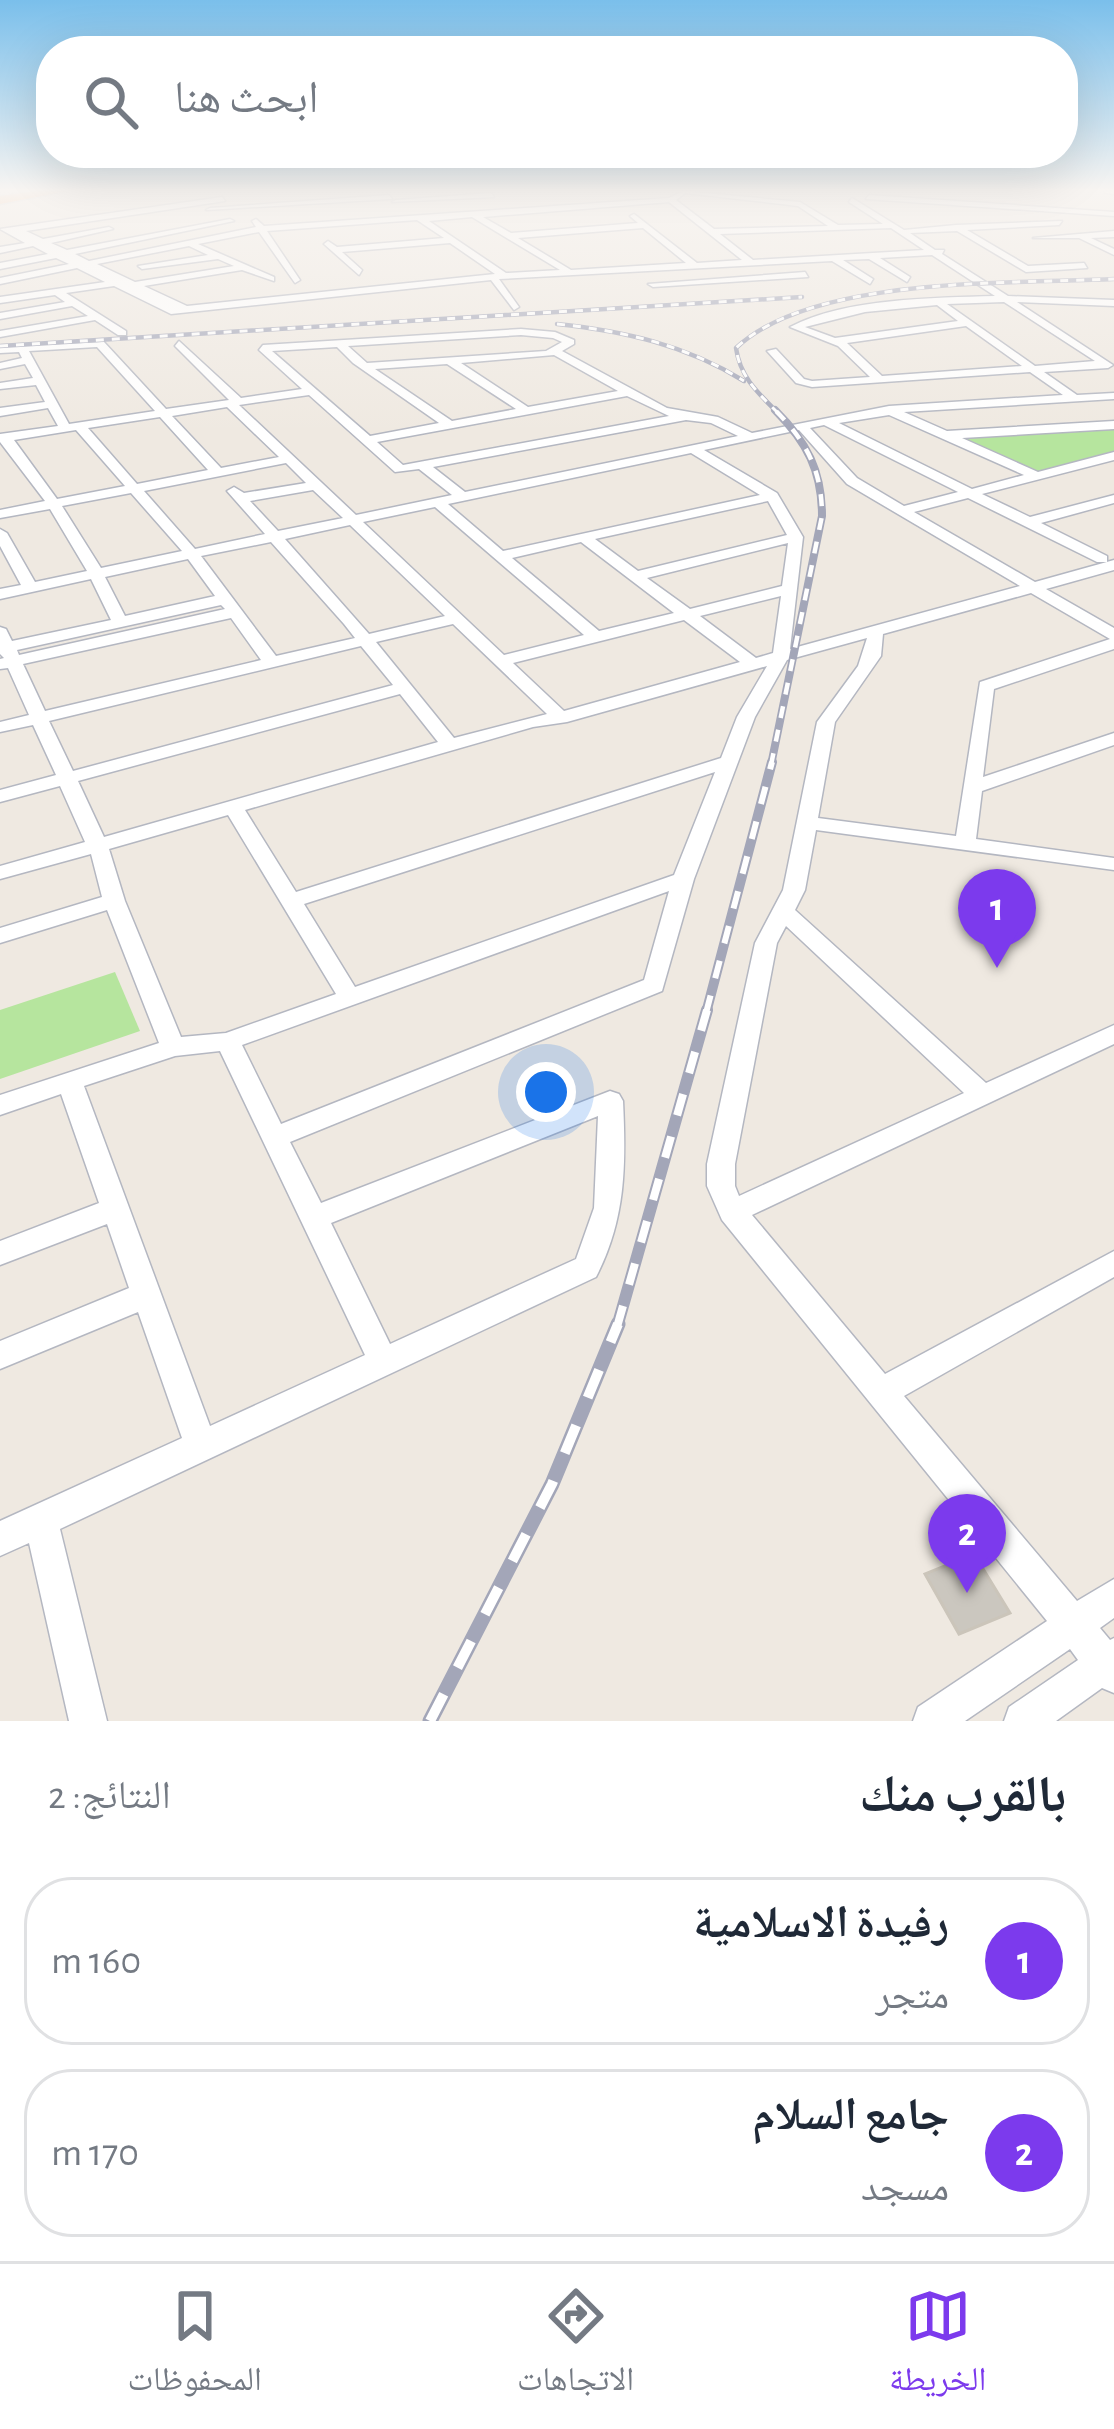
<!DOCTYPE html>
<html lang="ar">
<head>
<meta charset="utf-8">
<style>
  :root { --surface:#fff; --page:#f2f2f3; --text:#1f2937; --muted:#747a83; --line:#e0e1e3; --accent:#7c3aed }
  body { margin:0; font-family:"Alegreya Sans","Noto Naskh Arabic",sans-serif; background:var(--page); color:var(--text); direction:rtl }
  .you { position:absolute; left:546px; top:1092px; width:42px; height:42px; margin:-30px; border:9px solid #fff; border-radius:50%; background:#1a73e8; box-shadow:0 0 0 18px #1a73e833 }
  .badge { display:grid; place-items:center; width:78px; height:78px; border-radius:50%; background:var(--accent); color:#fff; font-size:39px; font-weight:700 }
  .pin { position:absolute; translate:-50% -99px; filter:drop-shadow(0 3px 6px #0008) }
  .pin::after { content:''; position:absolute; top:63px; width:42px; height:36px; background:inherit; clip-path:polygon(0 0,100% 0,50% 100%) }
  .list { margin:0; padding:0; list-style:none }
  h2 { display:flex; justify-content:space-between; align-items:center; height:156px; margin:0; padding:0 48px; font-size:51px }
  h2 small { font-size:39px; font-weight:400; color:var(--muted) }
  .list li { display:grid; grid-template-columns:78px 1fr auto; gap:36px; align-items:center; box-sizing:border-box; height:168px; margin:0 24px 24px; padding:0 24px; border:3px solid var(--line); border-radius:48px }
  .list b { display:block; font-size:45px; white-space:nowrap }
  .list p { margin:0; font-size:39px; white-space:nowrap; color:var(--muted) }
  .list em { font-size:39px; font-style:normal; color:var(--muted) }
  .icon { flex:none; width:66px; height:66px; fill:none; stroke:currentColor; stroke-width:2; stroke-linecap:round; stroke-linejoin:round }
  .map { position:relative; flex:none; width:1114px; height:1721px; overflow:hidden; direction:ltr }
  .search { position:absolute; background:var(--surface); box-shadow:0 12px 48px #0002; left:36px; right:36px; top:36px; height:132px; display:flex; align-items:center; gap:30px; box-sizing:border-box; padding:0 42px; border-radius:48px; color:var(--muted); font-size:45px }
  .sheet { height:540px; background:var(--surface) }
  nav { display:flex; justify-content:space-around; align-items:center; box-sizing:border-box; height:168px; border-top:3px solid var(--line); background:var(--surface); font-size:33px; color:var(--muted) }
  nav a { display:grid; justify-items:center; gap:6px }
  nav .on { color:var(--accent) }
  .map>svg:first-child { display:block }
</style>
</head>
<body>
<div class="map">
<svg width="1114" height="1721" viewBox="0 0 1114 1721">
  <rect width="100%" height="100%" fill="#efe9e1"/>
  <g fill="#b6e59e">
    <polygon points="1114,428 1114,453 1035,472 959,438"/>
    <polygon points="115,972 140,1031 0,1079 0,1010"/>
  </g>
  <polygon fill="#cbc7bf" stroke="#cbc5ba" stroke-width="3" points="974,1554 1010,1613 959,1634 925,1574"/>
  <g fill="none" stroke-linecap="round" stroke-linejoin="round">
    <g stroke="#b4b7c1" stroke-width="3">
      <g id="minor">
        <path d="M683,191l117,11 38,23 45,-1 -34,-22 3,-4 52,32 52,-5 106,-4 -3,4 -92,5 61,36 56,-3 3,5 -61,4 -69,-41 -47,2 25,17h9l-2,4 66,42 106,4v6l-97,-4 96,63 -5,3 -64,4 33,23 37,-2v6l-210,13 43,19 167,-10v8l-152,9 76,34 76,-20v8l-132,34 48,23 84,-22v8l-73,20 66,33v6h-10l-129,-64 -54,14 121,70 79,-22v10l-68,19 68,39v21l-120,40 -11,88 131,-44v12l-132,46 -6,48 138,19v12l-298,-40 -11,60 -10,20 191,173 128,-58v19l-362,171 133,159 229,-123v26l-210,119 173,205 37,-22v39l-14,10 10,12 4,-2v55l-12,-5 -46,33h-52l5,-14 69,-47 -8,-11 -105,72h-52l5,-14 129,-86 -325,-401 -15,-34v-22l48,-221 28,-53 34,-168 41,-56 9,-28 -80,22 -32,57 -61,162 -32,112 -372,151 31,61 289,-112 9,3 4,7c3,64 3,118 -27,176l-536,252 47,192h-38l-40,-178 -29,13v-35l182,-83 -44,-126 -138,57v-28l129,-53 -22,-64 -107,41v-24l99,-38 -38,-109 -61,21v-20l159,-52 -52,-133 -107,33v-15l102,-31 -11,-43 -91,25v-13l85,-24 -25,-56 -60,16v-12l56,-15 -23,-50 -33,7v-10l29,-7 -21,-47 -8,1v-10l4,-1 -4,-4v-27l6,2 6,12 99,-21 -20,-41 -91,20v-10l21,-4 -21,-39v-17l7,4 28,49 52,-11 -37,-62 -50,9v-8l45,-9 -45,-59v-8l58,-8 -10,-18 -48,8v-8l45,-6 -9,-17 -36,4v-6l33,-5 -8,-14 -25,5v-6l22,-5 -3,-6 -19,1v-6l104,-5 62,67 63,-9 -54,-54 4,-5 62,57 61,-9 -43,-39 4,-5 258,-16 34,3 19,8v4l-12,7 105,57 51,9 34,16 137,-27 174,-11 -33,-23 -218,15 -16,-4 -29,-32 9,-2 28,30 8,2 58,-4 -32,-31 -48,-19c55,-29 143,-29 205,-31l-63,-41 -52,3 30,19 -3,5 -38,-23 -26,1 30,19 -3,5 -38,-23 -333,18 20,28 -5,3 -23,-30 -320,34 -57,-28 -48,7 60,38v4h-8l-23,-15 -95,17v-6l88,-15 -16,-10 -72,13v-6l65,-11 -10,-7 -55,8v-6l105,-15 -28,-14 -77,16v-6l69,-14 -13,-6 -56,11v-6l48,-9 -15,-8 -33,7v-6l25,-4 -25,-14 222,-32 3,4 -199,30 17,8 66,-12 4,2 -62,14 16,7 163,-31 4,2 -159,33 14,7 167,-34 -4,-6 4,-2 8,7 405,-28zM685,193l113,13 30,20 -114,3 -38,-29zM669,202l73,58 -45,3 -63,-49 -4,2 8,7 -127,10 -28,-16zM472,217l88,53 -54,3 -77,-52zM417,220l27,18 -107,9 -9,-6 -4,3 35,31 3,-5 -20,-18 108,-9 45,31 -308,32 -43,-20 98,-16 32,11v-4l-76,-33 61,-12 36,51 5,-3 -33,-49zM643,228l43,35 -115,7 -53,-32zM891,228l33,22 -171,10 -33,-26zM189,246l19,9 -70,11 4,3 76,-10 16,7 -99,16 -38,-18zM1004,302l91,59 -60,5 -88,-62zM937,305l21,16 -123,17 -30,-11 60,-15zM966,326l56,40 -140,10 -35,-33zM521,335l32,3 9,4 -16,9 -179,12 -19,-17zM97,347l58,64 -86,13 -40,-73zM337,347l16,16 86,60 -69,13 -98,-85zM554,355l64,36 -90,16 -67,-44zM447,364l69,45 -64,12 -77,-52zM309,395l86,77 24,-3 33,26 -96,20 -117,-110zM627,396l42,20 -266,49 -26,-23zM227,407l52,50 -58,11 -49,-52zM889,415l135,60 -52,14 -133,-66zM160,417l48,53 -71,14 -49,-56zM686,420l25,3 27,13 -273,56 -32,-25zM824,425l134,67 -54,14 -47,-28 -47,-50zM76,430l49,56 -68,13 -43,-59zM799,430l48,54 173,102 -230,63 13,-112 -26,-44 -73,-43zM691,453l69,42 -257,56 -55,-47zM286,463l20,20 -62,10 -10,-6 -7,4 38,43 -70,15 -51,-58zM313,490l30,28 -65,13 -28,-30zM131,493l51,58 -81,17 -39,-62zM768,501l19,34 -149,36 -43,-32zM435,507l149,128 -80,20 -141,-133zM350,525l95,91 -76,18 -84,-95zM271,542l73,82 11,14 -79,18 -75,-100zM581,542l93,71 -75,18 -87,-73zM788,543l-6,43 -92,23 -43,-31zM188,559l27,37 -90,20 -20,-39zM1031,593l79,46 -130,43 -24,154 -138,-18 17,-96 46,-66 2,-22zM781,596l-8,57 -17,5 -56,-42zM221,605l4,4 -206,46 -2,-5zM231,618l30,42 -216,51 -22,-47zM684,620l56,42 -176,49 -51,-48zM453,624l94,90 -93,24 -78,-96zM361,646l32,39 -320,86 -24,-50zM767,666l-30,51 -16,41 -425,134 -51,-82 288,-83 34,-5zM400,694l38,48 -334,95 -26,-56zM715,772l-41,103 -319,112 -51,-83zM228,815l108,179 -110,39 -45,4 -56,-136 -16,-52zM669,891l-25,89 -363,144 -39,-79zM786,926l178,167 -225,103 -4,-10v-22l42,-221zM220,1051l145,304 -155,71 -126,-340 91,-30zM598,1116l-4,92 -18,51 -186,85 -59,-121z"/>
        <polygon points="1104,191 1114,191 1114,194 1105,193"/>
        <polygon points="491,193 494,197 392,202 396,200"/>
        <polygon points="389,195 392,199 206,210 210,208"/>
        <polygon points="869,195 1114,212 1114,216 866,199"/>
        <polygon points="1114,231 1114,237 1091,238 1114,249 1114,255 1079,238 1033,238"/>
        <polygon points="805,272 808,277 653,287 648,284"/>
      </g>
    </g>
    <g stroke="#c9c9c9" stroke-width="3">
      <polygon id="highway" points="37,191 67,191 0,204 0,196"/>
    </g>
    <use href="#minor" fill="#fff" fill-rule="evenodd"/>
    <use href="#highway" fill="#ffa35c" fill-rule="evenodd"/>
    <g stroke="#a3a6b8" stroke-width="4.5">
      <g id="rail-far4">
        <path d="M557,324c67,7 129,21 187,57"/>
        <polyline points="0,346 802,297"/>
        <path d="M778,413c-20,-20 -38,-36 -42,-65 76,-72 275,-64 378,-69"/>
      </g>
    </g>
    <g stroke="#a3a6b8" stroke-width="8">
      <path id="rail-far3" d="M771,765l51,-249c0,-45 -15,-74 -47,-106"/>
    </g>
    <g stroke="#a3a6b8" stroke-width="10">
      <polyline id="rail-far2" points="706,1013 772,762"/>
    </g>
    <g stroke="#a3a6b8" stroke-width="12">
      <polyline id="rail-far1" points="617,1327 707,1010"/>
    </g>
    <g stroke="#a3a6b8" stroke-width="15">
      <polyline id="rail" points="430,1721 552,1484 618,1324"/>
    </g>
    <use href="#rail-far4" stroke="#fff" stroke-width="3" stroke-dasharray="8" stroke-linecap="butt"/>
    <use href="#rail-far3" stroke="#fff" stroke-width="4.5" stroke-dasharray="12" stroke-linecap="butt"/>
    <use href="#rail-far2" stroke="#fff" stroke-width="6" stroke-dasharray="18" stroke-linecap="butt"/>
    <use href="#rail-far1" stroke="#fff" stroke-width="8" stroke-dasharray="22" stroke-linecap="butt"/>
    <use href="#rail" stroke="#fff" stroke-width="10" stroke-dasharray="30" stroke-linecap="butt"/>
  </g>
  <linearGradient id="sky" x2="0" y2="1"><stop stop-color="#7abfeb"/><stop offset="0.44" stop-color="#f8f5f2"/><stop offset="1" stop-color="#f8f5f2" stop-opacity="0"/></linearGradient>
  <rect width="1114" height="432" fill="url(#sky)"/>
</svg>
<div class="you"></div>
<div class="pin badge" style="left:997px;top:968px">1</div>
<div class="pin badge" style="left:967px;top:1593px">2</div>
<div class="search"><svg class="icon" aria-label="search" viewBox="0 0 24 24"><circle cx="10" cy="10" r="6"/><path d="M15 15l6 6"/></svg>ابحث هنا</div>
</div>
<section class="sheet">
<h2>بالقرب منك<small>النتائج: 2</small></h2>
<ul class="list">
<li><span class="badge">1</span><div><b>رفيدة الاسلامية</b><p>متجر</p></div><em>160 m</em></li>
<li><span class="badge">2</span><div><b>جامع السلام</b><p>مسجد</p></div><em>170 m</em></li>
</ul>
</section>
<nav>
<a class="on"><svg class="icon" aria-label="map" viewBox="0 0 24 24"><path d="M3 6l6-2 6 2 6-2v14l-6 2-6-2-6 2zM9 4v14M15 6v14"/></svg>الخريطة</a>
<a><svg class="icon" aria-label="directions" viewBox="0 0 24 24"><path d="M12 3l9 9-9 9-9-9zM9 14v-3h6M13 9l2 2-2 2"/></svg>الاتجاهات</a>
<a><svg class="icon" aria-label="saved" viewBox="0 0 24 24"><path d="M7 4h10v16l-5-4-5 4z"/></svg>المحفوظات</a>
</nav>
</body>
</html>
